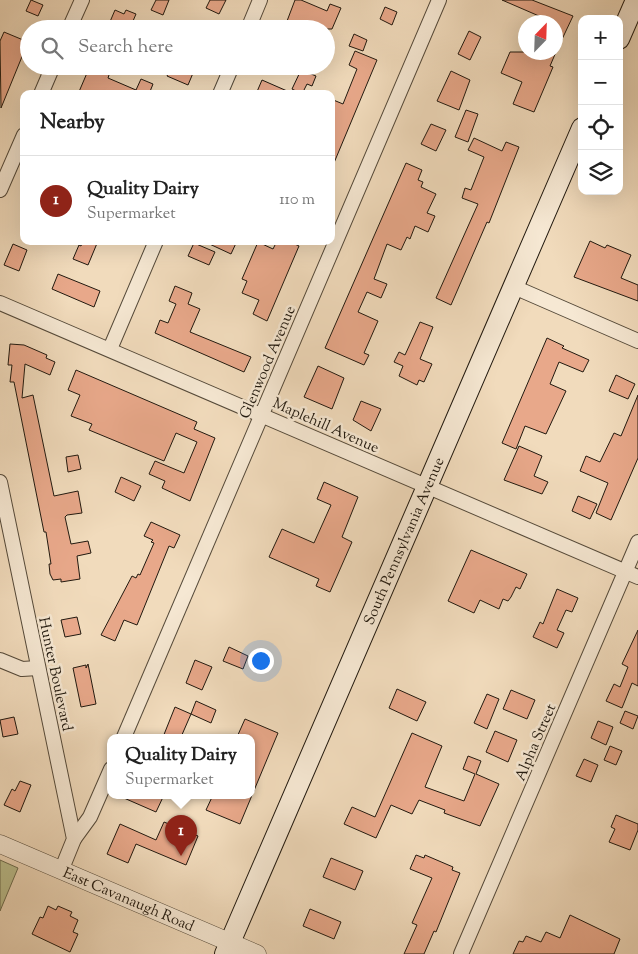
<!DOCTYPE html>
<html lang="en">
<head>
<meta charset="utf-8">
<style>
  :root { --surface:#fff; --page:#f2f2f2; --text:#222; --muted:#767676; --line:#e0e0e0; --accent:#8f2418 }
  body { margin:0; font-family:"Sorts Mill Goudy",serif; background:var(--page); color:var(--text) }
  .controls { position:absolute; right:15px; top:15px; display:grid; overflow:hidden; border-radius:10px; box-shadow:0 5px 20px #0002 }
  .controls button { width:45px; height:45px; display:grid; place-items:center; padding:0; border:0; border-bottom:1px solid var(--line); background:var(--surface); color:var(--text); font:25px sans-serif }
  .compass { position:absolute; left:518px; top:15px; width:45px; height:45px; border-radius:50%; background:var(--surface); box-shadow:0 5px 20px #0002; rotate:23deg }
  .you { position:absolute; left:260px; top:660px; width:18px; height:18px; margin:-12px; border:4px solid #fff; border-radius:50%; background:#1a73e8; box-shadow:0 0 0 8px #1a73e833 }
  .badge { display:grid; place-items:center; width:32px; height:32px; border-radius:50%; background:var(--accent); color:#fff; font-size:16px; font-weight:700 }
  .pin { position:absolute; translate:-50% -41px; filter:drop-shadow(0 1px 2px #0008) }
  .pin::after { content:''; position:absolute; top:26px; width:18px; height:15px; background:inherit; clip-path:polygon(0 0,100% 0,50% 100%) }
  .popup { position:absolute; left:107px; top:734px; width:148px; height:65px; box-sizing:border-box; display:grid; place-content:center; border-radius:10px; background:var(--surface); filter:drop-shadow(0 1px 4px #0005); font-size:16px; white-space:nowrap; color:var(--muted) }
  .popup b { font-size:19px; color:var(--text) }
  .popup::after { content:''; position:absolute; left:50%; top:100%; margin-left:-10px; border:10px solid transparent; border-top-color:var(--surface) }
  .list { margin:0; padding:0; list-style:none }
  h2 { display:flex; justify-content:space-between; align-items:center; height:65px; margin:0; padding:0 20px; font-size:21px }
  h2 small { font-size:16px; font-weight:400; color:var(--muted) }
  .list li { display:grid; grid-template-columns:32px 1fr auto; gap:15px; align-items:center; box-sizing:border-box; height:90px; padding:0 20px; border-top:1px solid var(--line) }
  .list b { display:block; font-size:19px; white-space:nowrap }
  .list p { margin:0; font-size:16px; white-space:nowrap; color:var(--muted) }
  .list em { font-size:16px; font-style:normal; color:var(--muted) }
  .icon { flex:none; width:28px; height:28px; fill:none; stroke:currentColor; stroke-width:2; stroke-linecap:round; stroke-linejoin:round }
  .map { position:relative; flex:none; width:638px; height:954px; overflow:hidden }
  .search { position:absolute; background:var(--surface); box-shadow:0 5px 20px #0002; left:20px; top:20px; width:315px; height:55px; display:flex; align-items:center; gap:12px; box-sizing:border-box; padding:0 18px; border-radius:28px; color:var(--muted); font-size:19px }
  .panel { position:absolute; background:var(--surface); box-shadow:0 5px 20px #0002; left:20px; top:90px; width:315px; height:155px; border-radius:10px }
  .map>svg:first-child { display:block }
</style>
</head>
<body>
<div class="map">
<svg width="638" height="954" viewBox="0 0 638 954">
  <rect width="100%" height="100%" fill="#f1dbbc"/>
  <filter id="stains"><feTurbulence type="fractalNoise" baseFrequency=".004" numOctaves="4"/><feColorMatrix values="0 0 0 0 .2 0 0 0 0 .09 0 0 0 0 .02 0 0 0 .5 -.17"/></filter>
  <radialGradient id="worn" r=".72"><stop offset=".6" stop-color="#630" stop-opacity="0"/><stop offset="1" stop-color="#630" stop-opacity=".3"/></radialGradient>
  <polygon fill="#bcc08f" stroke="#6e6c4f" points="0,860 18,868 0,911"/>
  <g fill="#e8a88a" stroke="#21190f">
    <polygon points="31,0 43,5 38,16 26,11"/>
    <polygon points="156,0 169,0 163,15 151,10"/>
    <polygon points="210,0 226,0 219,14 206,8"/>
    <polygon points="295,0 301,0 327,11 330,4 341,8 332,29 284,29"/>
    <polygon points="502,0 532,0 573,16 556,52 556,22 537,22 539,16"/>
    <polygon points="385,7 397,12 392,25 380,19"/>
    <polygon points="115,10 124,14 126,10 136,14 130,28 123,26 120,29 109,24"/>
    <polygon points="469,31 481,37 470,60 458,54"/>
    <polygon points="4,32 28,42 1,108 0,41"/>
    <polygon points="354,34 367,40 363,51 349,46"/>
    <polygon points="355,51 377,60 331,170 331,99 343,104 357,69 349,65"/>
    <polygon points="510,52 556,52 550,66 553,67 534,112 513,104 522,82 501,73"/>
    <polygon points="90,66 104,66 111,69 108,78 136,90 141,79 153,84 149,94 78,94"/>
    <polygon points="172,66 196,66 188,85 167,76"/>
    <polygon points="301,70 316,76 312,86 307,84 302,94 292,89"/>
    <polygon points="451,71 470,80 459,110 437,101"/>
    <polygon points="262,80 294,94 256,94"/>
    <polygon points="466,110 478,114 468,142 455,137"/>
    <polygon points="431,124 446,130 436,151 421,144"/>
    <polygon points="474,138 502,151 506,142 519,147 489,223 487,222 451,305 436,298 478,204 462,198 465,188 471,190 484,157 468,150"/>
    <polygon points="406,163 422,170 418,180 423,182 421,187 436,194 427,213 435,216 428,232 415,226 410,239 407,237 401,250 387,244 374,279 387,284 381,298 367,292 358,312 378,321 364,353 369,355 364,365 325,348"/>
    <polygon points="83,241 98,241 88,265 73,259 79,245 81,246"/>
    <polygon points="203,241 237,241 231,254"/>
    <polygon points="277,241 288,241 299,246 267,321 253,314 259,300 242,293 247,281 242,279 258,242 273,249"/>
    <polygon points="590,241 605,248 607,245 631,255 621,278 638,285 638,301 574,277"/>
    <polygon points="194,243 215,252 209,265 188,256"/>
    <polygon points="13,244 27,250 19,271 4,265"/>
    <polygon points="58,274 100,291 94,307 52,289"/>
    <polygon points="175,286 192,293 188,304 200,309 190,332 251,357 244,372 155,333 160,320 168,323 176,304 169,301"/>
    <polygon points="420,322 433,327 420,359 432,364 424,382 419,380 417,385 399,376 403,366 394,362 399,352 405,355"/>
    <polygon points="547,338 564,346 562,348 589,360 583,372 559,362 550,384 566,391 546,434 525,426 516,449 502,443"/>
    <polygon points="10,344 24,345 47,355 46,358 55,362 50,375 25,364 22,398 33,395 54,496 78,491 82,513 67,515 65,517 71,544 88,541 91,553 77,556 80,579 61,582 61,579 53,580 50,574 49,564 51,564 46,532 44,532 14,382 10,382 12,365 8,365"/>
    <polygon points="318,366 344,378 332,409 304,397"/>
    <polygon points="76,370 197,422 194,429 215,438 190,501 162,488 165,481 149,474 155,461 184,473 197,442 176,433 164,461 89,430 92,424 71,416 80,395 68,390"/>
    <polygon points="616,375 635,384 628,399 609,391"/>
    <polygon points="638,395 638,458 611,520 596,513 608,483 580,471 586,456 600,462 614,433 621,436"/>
    <polygon points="361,401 381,409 371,431 353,420"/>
    <polygon points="519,446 542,456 534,476 548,482 542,494 504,480"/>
    <polygon points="78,455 81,469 68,472 66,457"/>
    <polygon points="121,477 141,486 134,501 115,492"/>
    <polygon points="324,482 358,497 342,537 352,542 330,592 316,586 319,579 269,557 282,529 314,543 331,505 317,499"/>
    <polygon points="578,496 597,504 590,519 572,511"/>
    <polygon points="151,522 180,535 174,548 169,546 137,625 124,620 115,641 101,635 132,576 136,578 138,574 140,575 154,543 151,542 153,540 144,536"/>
    <polygon points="471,550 527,574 520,589 516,587 511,597 508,601 503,599 499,609 480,600 474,613 448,601"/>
    <polygon points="557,589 578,598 572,612 566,610 557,630 564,633 557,648 533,637 540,622 543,624"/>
    <polygon points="77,617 81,634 65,637 61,620"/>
    <polygon points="638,630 638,686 632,683 622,708 606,701 614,684 620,687 628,667 622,664"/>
    <polygon points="229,647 248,656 243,669 223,661"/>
    <polygon points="195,660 212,667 202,690 186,683"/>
    <polygon points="88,664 96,704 81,707 73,668 86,665 86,668"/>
    <polygon points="397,689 426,702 417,721 389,708"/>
    <polygon points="511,690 535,700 527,719 503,709"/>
    <polygon points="487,694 499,699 487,729 474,723"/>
    <polygon points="196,701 216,710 211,723 191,714"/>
    <polygon points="175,707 191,714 181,737 163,737"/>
    <polygon points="625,711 638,716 633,729 620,723"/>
    <polygon points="14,717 18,734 3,737 0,720"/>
    <polygon points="245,719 278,733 240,824 206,810 213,795 251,795 251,737 237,737"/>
    <polygon points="598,721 613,727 606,745 591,738"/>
    <polygon points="495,731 517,740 508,762 486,752"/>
    <polygon points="412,733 442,746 425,787 464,801 475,774 463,769 468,756 481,761 476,774 499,784 480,826 444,813 445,810 419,800 412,814 391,805 376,838 344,824 352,807 375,817"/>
    <polygon points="610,746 622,751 616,765 604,760"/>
    <polygon points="584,759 598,765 591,782 576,776"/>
    <polygon points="20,781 31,785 20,812 4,805 12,789 15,791"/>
    <polygon points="117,795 164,795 156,812"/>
    <polygon points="616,815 638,824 638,830 630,850 609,842 615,829 611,827"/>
    <polygon points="164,822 198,836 186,865 136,844 128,863 107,854 120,824 156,840"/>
    <polygon points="416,855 424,858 425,855 453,867 452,870 460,873 436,932 434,931 424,954 404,954 417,925 412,923 432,878 410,869"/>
    <polygon points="331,858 363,871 355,890 323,877"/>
    <polygon points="48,906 56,910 58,906 72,912 70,916 78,920 73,932 78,934 70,952 32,934 40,917 43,918"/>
    <polygon points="310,909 341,922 334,939 303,926"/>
    <polygon points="570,915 620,939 614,954 513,954 519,941 523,942 526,936 541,942 546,932 560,938"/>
  </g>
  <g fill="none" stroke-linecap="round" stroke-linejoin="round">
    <g stroke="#554a3a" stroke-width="16">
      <g id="minor">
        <polyline points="69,29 82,0"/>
        <polyline points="248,29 260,0"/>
        <polyline points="41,94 53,66"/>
        <polyline points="220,94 232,66"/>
        <polyline points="0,190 24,135"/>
        <polyline points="514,287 638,341"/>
        <polyline points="0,303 638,577"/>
        <polyline points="110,349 156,241"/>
        <polyline points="0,482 74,839 61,871"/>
        <polyline points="0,660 22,669 38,668"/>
        <polyline points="124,737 439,0"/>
        <polyline points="74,839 90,817 111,769"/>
        <polyline points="461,954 638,542"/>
      </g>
    </g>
    <g stroke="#554a3a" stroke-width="19">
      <g id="tertiary">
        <path id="s1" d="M0,844l257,110"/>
      </g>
    </g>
    <g stroke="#21190f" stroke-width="22">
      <g id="secondary">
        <polyline points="619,39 636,0"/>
        <path id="s2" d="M225,954l357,-826"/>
      </g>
    </g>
    <use href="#minor" stroke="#f6e8d3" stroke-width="14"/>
    <use href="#tertiary" stroke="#f6e8d3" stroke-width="18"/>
    <use href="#secondary" stroke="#f6e8d3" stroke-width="20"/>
  </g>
  <g text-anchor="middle" stroke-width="5" stroke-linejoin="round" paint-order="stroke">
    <g font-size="15" fill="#21190f" stroke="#f6e8d3">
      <text transform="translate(267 362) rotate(-67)" y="5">Glenwood Avenue</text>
      <text transform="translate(326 425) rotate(24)" y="5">Maplehill Avenue</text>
      <text dy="5" stroke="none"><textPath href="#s2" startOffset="450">South Pennsylvania Avenue</textPath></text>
      <text transform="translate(56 674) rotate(78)" y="5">Hunter Boulevard</text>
      <text transform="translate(535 742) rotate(-67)" y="5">Alpha Street</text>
      <text dy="5" stroke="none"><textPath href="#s1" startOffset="140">East Cavanaugh Road</textPath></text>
    </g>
  </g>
  <rect width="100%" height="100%" filter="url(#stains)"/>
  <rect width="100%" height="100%" fill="url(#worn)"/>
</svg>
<div class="controls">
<button>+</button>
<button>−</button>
<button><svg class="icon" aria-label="locate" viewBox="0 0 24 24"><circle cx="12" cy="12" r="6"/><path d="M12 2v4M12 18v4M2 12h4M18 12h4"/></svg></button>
<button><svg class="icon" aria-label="layers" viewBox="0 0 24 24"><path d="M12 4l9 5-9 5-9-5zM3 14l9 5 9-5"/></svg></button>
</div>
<svg class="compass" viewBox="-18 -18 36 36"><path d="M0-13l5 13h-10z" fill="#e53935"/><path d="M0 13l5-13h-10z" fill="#767676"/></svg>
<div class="you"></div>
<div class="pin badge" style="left:181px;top:856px">1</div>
<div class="popup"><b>Quality Dairy</b>Supermarket</div>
<div class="search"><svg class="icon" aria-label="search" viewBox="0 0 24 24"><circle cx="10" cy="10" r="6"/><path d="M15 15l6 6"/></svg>Search here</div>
<section class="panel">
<h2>Nearby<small></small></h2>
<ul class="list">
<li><span class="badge">1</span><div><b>Quality Dairy</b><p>Supermarket</p></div><em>110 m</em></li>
</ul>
</section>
</div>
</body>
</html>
